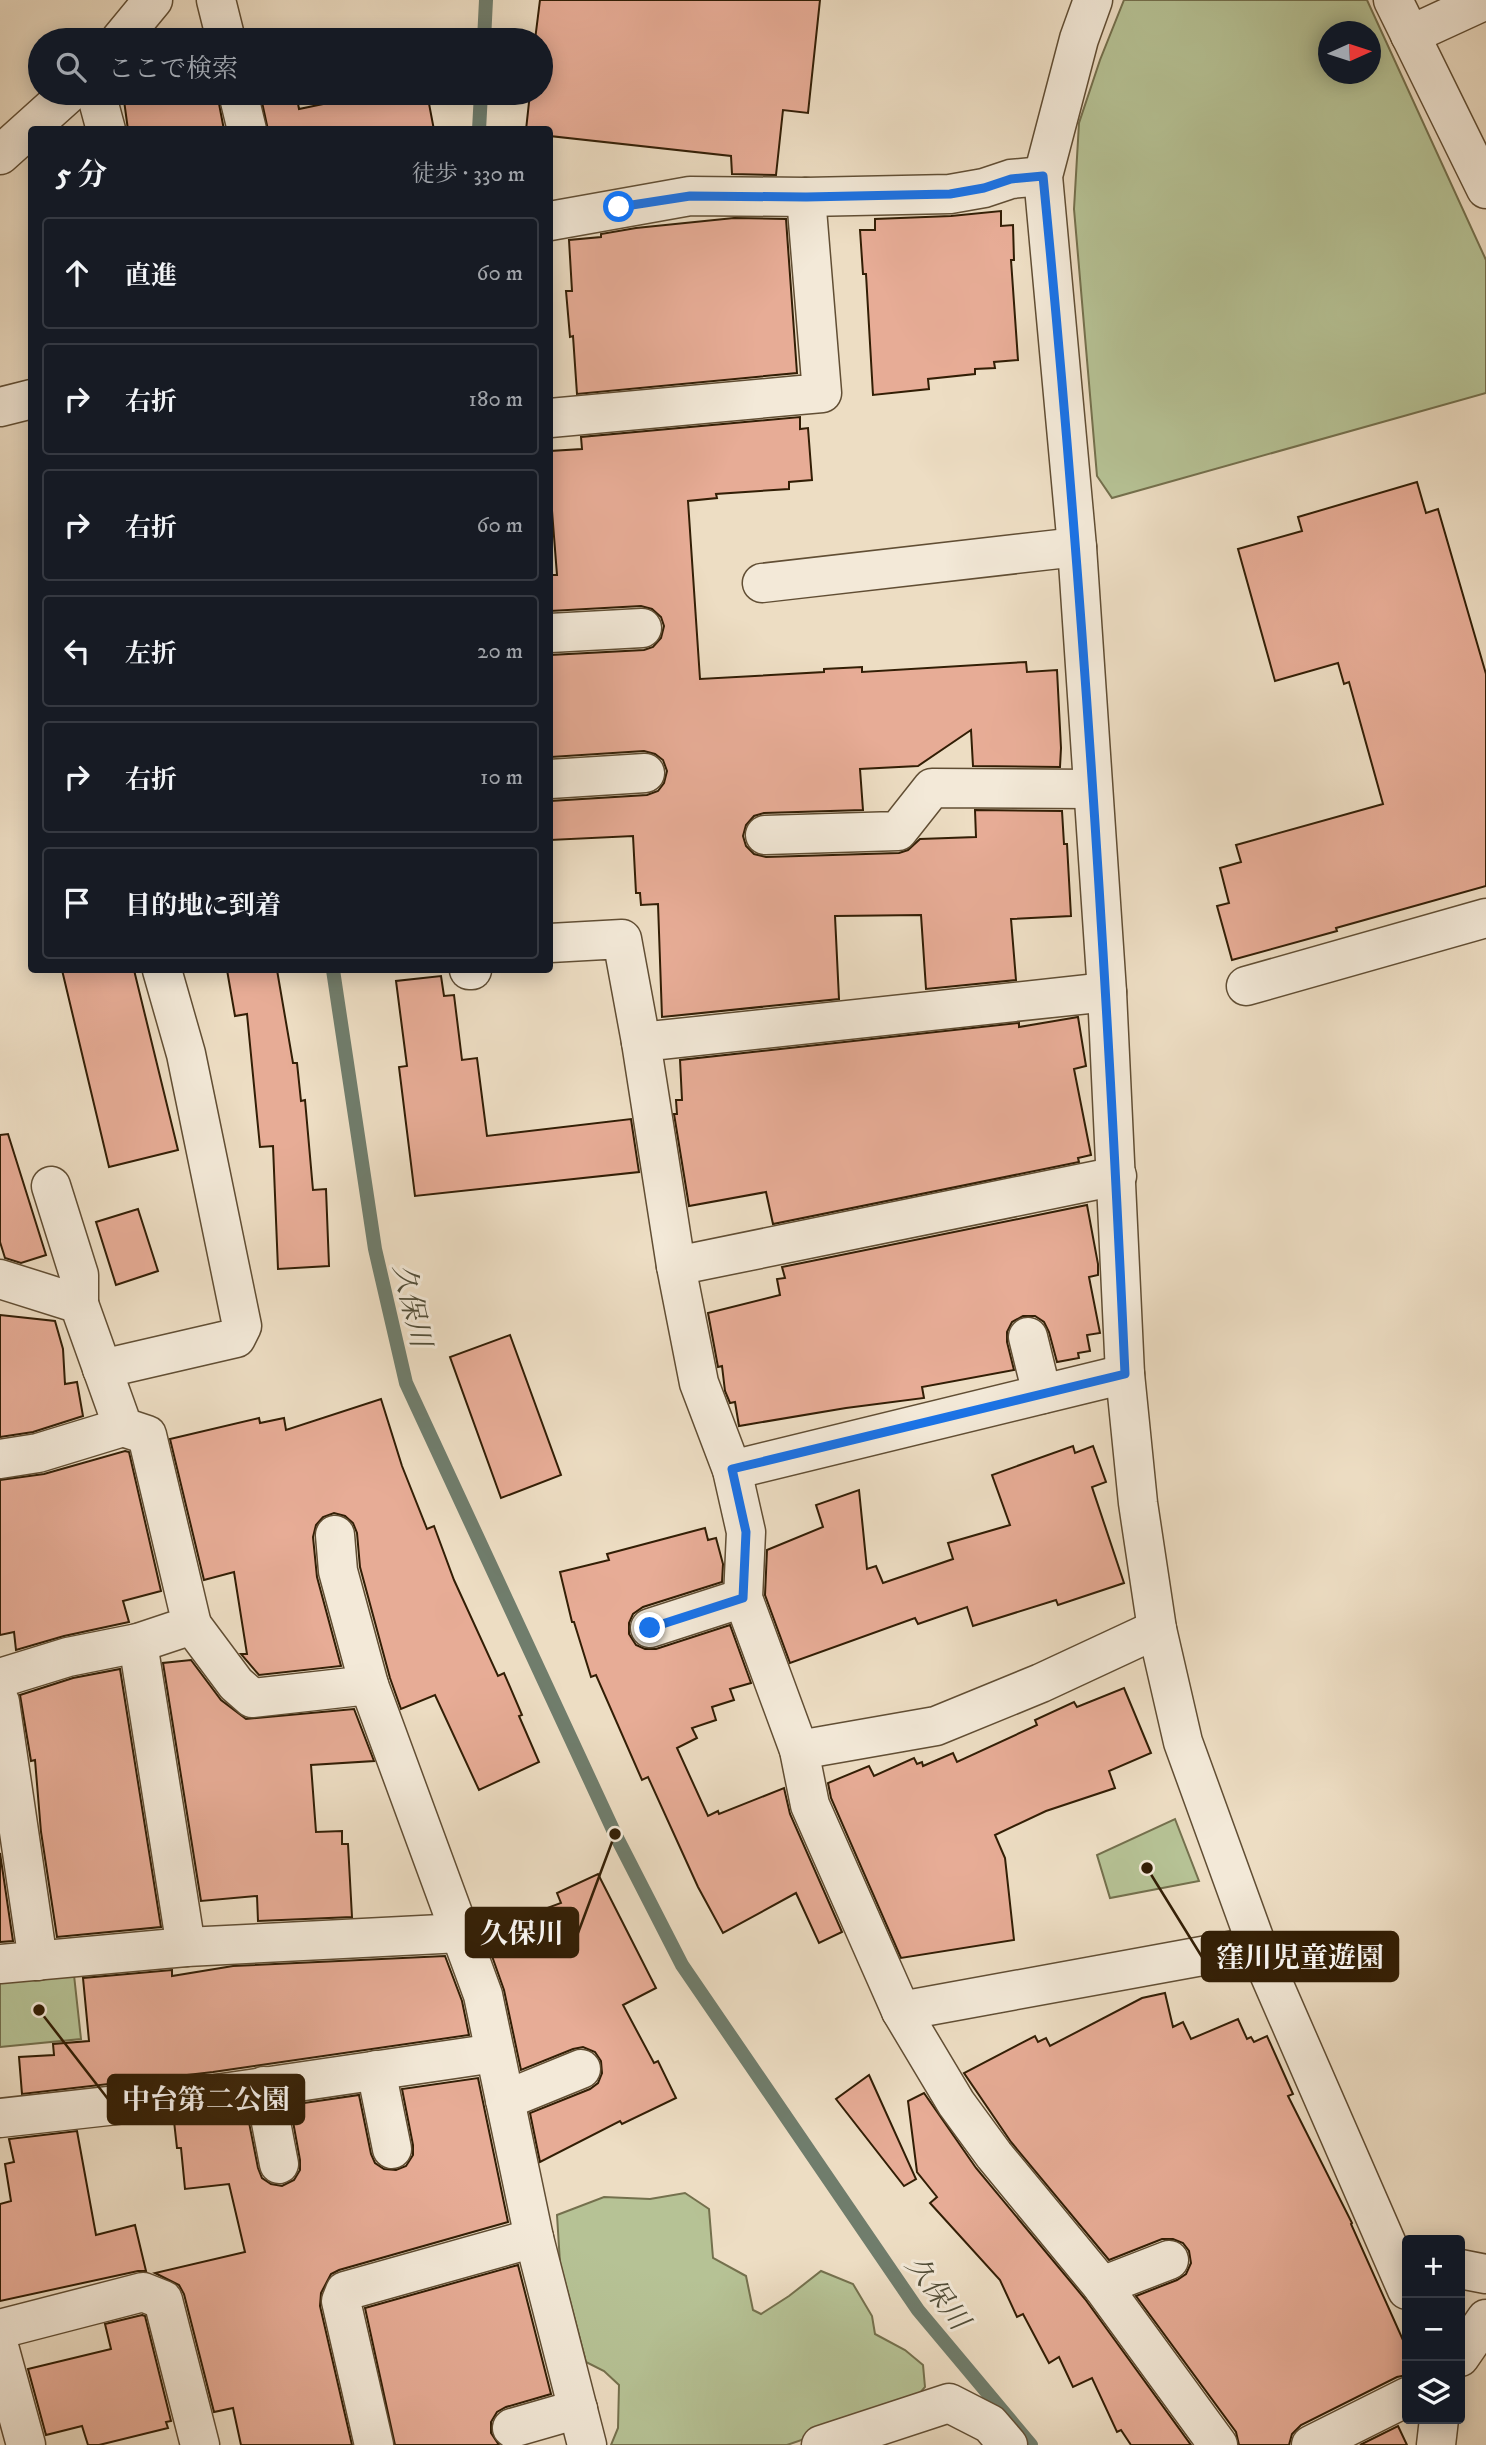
<!DOCTYPE html>
<html lang="ja">
<head>
<meta charset="utf-8">
<style>
  :root { --surface:#171b24; --page:#20242c; --text:#f1f3f6; --muted:#9ea1a6; --line:#363941 }
  body { margin:0; font-family:"IM FELL DW Pica","Noto Serif JP",serif; background:var(--page); color:var(--text) }
  .controls { position:absolute; right:21px; bottom:21px; display:grid; overflow:hidden; border-radius:7px; box-shadow:0 4px 18px #0003 }
  .controls button { width:63px; height:63px; display:grid; place-items:center; padding:0; border:0; border-bottom:2px solid var(--line); background:var(--surface); color:var(--text); font:35px sans-serif }
  .compass { position:absolute; left:1318px; top:21px; width:63px; height:63px; border-radius:50%; background:var(--surface); box-shadow:0 4px 18px #0003; rotate:87deg }
  .stop { position:absolute; width:21px; height:21px; margin:-16px; border:5px solid #1a73e8; border-radius:50%; background:#fff }
  .stop.end { background:#1a73e8; border-color:#fff; box-shadow:0 2px 7px #0008 }
  .list { margin:0; padding:0; list-style:none }
  h2 { display:flex; justify-content:space-between; align-items:center; height:91px; margin:0; padding:0 28px; font-size:30px }
  h2 small { font-size:23px; font-weight:400; color:var(--muted) }
  .list li { display:grid; grid-template-columns:46px 1fr auto; gap:21px; align-items:center; box-sizing:border-box; height:112px; margin:0 14px 14px; padding:0 14px; border:2px solid var(--line); border-radius:7px }
  .list b { display:block; font-size:26px; white-space:nowrap }
  .list em { font-size:23px; font-style:normal; color:var(--muted) }
  .icon { flex:none; width:38px; height:38px; fill:none; stroke:currentColor; stroke-width:2; stroke-linecap:round; stroke-linejoin:round }
  .map { position:relative; flex:none; width:1486px; height:2445px; overflow:hidden }
  .search { position:absolute; background:var(--surface); box-shadow:0 4px 18px #0003; left:28px; top:28px; width:525px; height:77px; display:flex; align-items:center; gap:18px; box-sizing:border-box; padding:0 24px; border-radius:38px; color:var(--muted); font-size:26px }
  .panel { position:absolute; background:var(--surface); box-shadow:0 4px 18px #0003; left:28px; top:126px; width:525px; height:847px; border-radius:7px }
  .map>svg:first-child { display:block }
</style>
</head>
<body>
<div class="map">
<svg width="1486" height="2445" viewBox="0 0 1486 2445">
  <rect width="100%" height="100%" fill="#edddc3"/>
  <filter id="stains"><feTurbulence type="fractalNoise" baseFrequency=".00286" numOctaves="4"/><feColorMatrix values="0 0 0 0 .2 0 0 0 0 .09 0 0 0 0 .02 0 0 0 .5 -.17"/></filter>
  <radialGradient id="worn" r=".72"><stop offset=".6" stop-color="#630" stop-opacity="0"/><stop offset="1" stop-color="#630" stop-opacity=".3"/></radialGradient>
  <g fill="#b6c295" stroke="#74704d" stroke-width="2" fill-rule="evenodd">
    <path d="M1124,0h243l119,260v133l-374,105 -15,-22 -23,-267 5,-86 21,-63zM1328,32h42v42h-42z"/>
    <polygon points="1175,1819 1199,1881 1110,1898 1097,1855"/>
    <polygon points="74,1975 81,2039 0,2047 0,1981"/>
    <polygon points="685,2193 709,2209 713,2258 746,2276 753,2310 761,2314 789,2296 821,2271 853,2284 872,2316 875,2334 905,2350 923,2365 925,2387 914,2400 895,2408 787,2445 611,2445 618,2428 619,2385 604,2371 586,2362 560,2263 557,2215 604,2197 650,2199"/>
  </g>
  <g fill="none" stroke-linecap="round" stroke-linejoin="round">
    <g stroke="#707d6c" stroke-width="14">
      <polyline points="484,40 486,0"/>
      <polyline points="479,130 481,93"/>
      <polyline points="333,970 375,1249 406,1383 615,1834 682,1965 918,2310 1031,2445"/>
    </g>
  </g>
  <g fill="#e7ac96" stroke="#321e05" stroke-width="2">
    <polygon points="540,0 820,0 808,113 783,110 776,175 732,174 731,156 550,136 550,130 526,130 530,93 541,93 541,40 535,40"/>
    <polygon points="123,93 217,93 224,130 128,130"/>
    <polygon points="260,93 296,93 299,109 376,93 427,93 434,130 268,130"/>
    <polygon points="1001,211 1001,226 1013,225 1014,260 1011,260 1018,360 994,362 995,368 975,369 975,374 928,379 929,389 873,395 866,274 863,274 860,230 875,230 875,219 951,216"/>
    <polygon points="734,218 786,219 797,373 577,394 573,336 570,337 566,291 572,291 569,240 601,237 601,234 636,228"/>
    <polygon points="800,417 800,429 808,428 812,480 789,482 789,489 716,494 717,498 688,501 700,679 824,672 824,669 862,667 862,672 1026,662 1027,672 1057,670 1061,748 1060,767 973,766 971,730 918,766 860,769 863,810 764,813 754,816 746,825 743,836 746,846 754,854 766,857 899,853 908,850 920,839 976,837 975,810 1062,811 1064,844 1067,844 1071,916 1011,919 1016,980 926,989 921,915 835,916 839,999 662,1017 658,904 641,905 640,893 636,893 633,836 550,840 550,801 647,795 658,791 664,783 667,771 663,760 655,754 644,751 551,757 550,655 644,650 653,647 661,638 664,626 661,617 652,609 641,606 550,611 550,575 557,575 550,485 550,451 582,449 581,437"/>
    <polygon points="1417,482 1426,513 1438,509 1486,674 1486,886 1336,928 1337,931 1232,960 1217,906 1229,903 1220,868 1241,862 1236,845 1383,804 1349,682 1344,684 1338,663 1275,681 1238,549 1302,531 1298,517"/>
    <polygon points="62,970 134,970 178,1150 109,1167"/>
    <polygon points="227,970 277,970 293,1063 297,1063 301,1101 305,1100 313,1190 326,1189 329,1266 278,1269 273,1146 260,1147 247,1014 235,1016"/>
    <polygon points="441,976 444,996 454,995 462,1060 477,1058 487,1136 631,1119 639,1172 415,1196 399,1067 407,1066 396,981"/>
    <polygon points="1078,1017 1086,1066 1074,1069 1091,1155 1078,1158 1079,1162 773,1224 766,1192 689,1206 674,1114 677,1114 676,1100 682,1100 680,1060 1019,1023 1019,1027"/>
    <polygon points="8,1134 46,1255 21,1263 5,1258 0,1242 0,1135"/>
    <polygon points="1087,1205 1098,1264 1098,1275 1089,1277 1100,1333 1087,1335 1090,1351 1078,1353 1079,1358 1057,1362 1049,1332 1044,1322 1035,1316 1023,1316 1012,1322 1007,1332 1007,1342 1014,1370 922,1387 924,1398 846,1408 739,1426 735,1402 730,1403 725,1391 722,1366 718,1367 708,1313 780,1295 777,1279 785,1278 782,1267"/>
    <polygon points="138,1209 158,1271 116,1285 96,1222"/>
    <polygon points="0,1315 55,1321 63,1349 65,1384 77,1382 83,1416 33,1432 0,1437"/>
    <polygon points="510,1335 561,1475 501,1498 450,1357"/>
    <polygon points="381,1399 402,1466 427,1529 434,1526 454,1580 498,1676 504,1673 522,1715 519,1716 539,1762 479,1790 435,1695 401,1709 390,1678 360,1567 357,1533 353,1523 345,1516 334,1513 323,1517 316,1525 313,1537 317,1577 341,1666 259,1675 241,1654 247,1654 234,1572 204,1580 170,1439 259,1418 260,1423 284,1418 286,1430"/>
    <polygon points="1073,1446 1075,1453 1093,1446 1106,1482 1092,1487 1124,1583 1058,1605 1056,1600 973,1626 967,1607 918,1624 915,1618 790,1663 765,1595 767,1550 823,1527 816,1505 859,1490 867,1569 876,1566 883,1583 953,1559 948,1543 1010,1525 992,1475"/>
    <polygon points="125,1451 129,1452 161,1591 123,1601 129,1622 64,1636 16,1650 14,1632 0,1635 0,1480 44,1474"/>
    <polygon points="705,1528 708,1540 716,1538 723,1564 722,1582 643,1607 633,1614 629,1623 629,1634 636,1645 645,1649 656,1649 730,1625 751,1683 730,1689 734,1700 712,1707 716,1720 692,1728 697,1738 677,1748 708,1816 718,1811 719,1814 784,1788 790,1814 842,1932 819,1943 796,1893 723,1933 698,1887 648,1777 642,1780 596,1675 591,1677 574,1622 572,1622 560,1572 609,1560 607,1554"/>
    <polygon points="191,1660 221,1700 246,1719 354,1709 374,1761 311,1765 316,1832 342,1831 342,1844 348,1844 352,1917 258,1921 257,1896 201,1901 163,1663"/>
    <polygon points="120,1669 161,1927 57,1937 41,1832 35,1760 31,1761 20,1695 73,1678"/>
    <polygon points="1124,1688 1151,1753 1109,1771 1115,1788 1046,1811 995,1835 1005,1858 1014,1940 901,1958 831,1798 828,1783 869,1766 874,1776 914,1758 917,1764 922,1762 923,1766 953,1753 957,1762 1037,1725 1035,1720 1074,1702 1077,1707"/>
    <polygon points="0,1853 13,1941 0,1942"/>
    <polygon points="598,1874 656,1988 623,2005 654,2063 658,2061 676,2098 622,2124 620,2121 540,2162 530,2113 590,2089 598,2083 602,2073 601,2061 595,2052 583,2047 573,2049 521,2070 504,1990 487,1942 489,1942 485,1931 561,1903 557,1893"/>
    <polygon points="445,1956 462,2001 469,2035 213,2072 22,2094 19,2057 54,2055 53,2044 89,2041 83,1978 172,1970 172,1976 233,1966"/>
    <polygon points="1165,1993 1173,2027 1183,2022 1191,2039 1238,2019 1247,2039 1251,2037 1254,2042 1267,2036 1293,2094 1288,2096 1352,2223 1351,2224 1407,2349 1407,2375 1397,2377 1301,2425 1292,2434 1289,2445 1239,2445 1236,2432 1136,2296 1177,2280 1186,2274 1191,2263 1189,2251 1183,2243 1173,2239 1162,2239 1109,2260 1011,2142 964,2073 1035,2036 1038,2042 1046,2038 1050,2046 1142,1998"/>
    <polygon points="869,2075 916,2179 904,2186 836,2099"/>
    <polygon points="478,2078 508,2222 339,2270 331,2274 321,2293 320,2306 352,2445 241,2445 233,2408 214,2412 184,2294 179,2285 155,2273 245,2252 229,2184 185,2189 181,2148 177,2148 174,2121 247,2112 258,2168 262,2178 271,2184 282,2186 294,2180 300,2170 300,2160 290,2105 359,2095 371,2154 375,2163 384,2169 396,2170 406,2166 413,2155 413,2145 402,2089"/>
    <polygon points="924,2093 976,2168 1085,2299 1191,2445 1131,2445 1121,2430 1117,2432 1092,2378 1073,2387 1059,2357 1049,2363 1023,2314 1017,2317 1000,2280 930,2203 937,2197 917,2172 908,2101"/>
    <polygon points="77,2131 96,2235 135,2225 146,2271 138,2271 0,2301 0,2204 11,2201 5,2164 14,2162 9,2139"/>
    <polygon points="518,2265 551,2394 506,2407 497,2412 491,2422 491,2433 499,2445 395,2445 365,2308"/>
    <polygon points="142,2315 145,2316 171,2421 166,2422 168,2428 99,2445 88,2445 82,2426 46,2435 28,2369 111,2349 105,2324"/>
    <polygon points="1398,2426 1407,2445 1360,2445"/>
  </g>
  <g fill="none" stroke-linecap="round" stroke-linejoin="round">
    <g stroke="#614e34" stroke-width="41">
      <g id="minor">
        <polyline points="216,0 226,40"/>
        <polyline points="1093,0 1079,39 1043,176 1077,547 1107,992 1125,1374 1138,1503 1157,1629 1183,1742 1257,1946 1407,2290"/>
        <polyline points="1393,0 1486,189"/>
        <polyline points="1410,35 1486,0"/>
        <polyline points="120,40 153,0"/>
        <polyline points="96,93 106,130"/>
        <polyline points="238,93 247,130"/>
        <polyline points="0,155 69,93"/>
        <polyline points="550,221 690,196 806,197 950,194 984,188 1011,179 1043,176"/>
        <polyline points="0,407 32,399"/>
        <polyline points="550,418 822,393 806,197"/>
        <polyline points="762,583 1077,547"/>
        <polyline points="550,633 642,628"/>
        <polyline points="550,779 645,773"/>
        <polyline points="765,835 898,831 932,788 1092,789"/>
        <polyline points="550,943 622,939 641,1042"/>
        <polyline points="469,970 472,970"/>
        <polyline points="1246,986 1486,918"/>
        <polyline points="1107,992 641,1042 676,1266 699,1383 732,1470 746,1532 743,1598 799,1750 810,1805 901,2011 956,2103 994,2155 1102,2286 1218,2445"/>
        <polyline points="51,1186 79,1275 79,1304"/>
        <polyline points="676,1266 1117,1176"/>
        <polyline points="0,1279 79,1304 123,1427 147,1435 192,1625 138,1643 68,1657 0,1678"/>
        <polyline points="1028,1337 1042,1394"/>
        <polyline points="102,1369 236,1338 242,1326 186,1054 162,970"/>
        <polyline points="0,1459 38,1453 123,1427"/>
        <polyline points="732,1470 1125,1374"/>
        <polyline points="335,1535 338,1571 369,1685"/>
        <polyline points="192,1625 236,1684 252,1698 369,1685 483,1995 534,2238 587,2445"/>
        <polyline points="650,1628 743,1598"/>
        <polyline points="138,1643 186,1947"/>
        <polyline points="0,1702 38,1961"/>
        <polyline points="799,1750 936,1726 1041,1683 1157,1629"/>
        <polyline points="0,1964 186,1947 461,1933"/>
        <polyline points="901,2011 1257,1946"/>
        <polyline points="376,2070 392,2149"/>
        <polyline points="264,2086 279,2164"/>
        <polyline points="505,2100 581,2069"/>
        <polyline points="0,2118 216,2094 495,2053"/>
        <polyline points="1460,2269 1486,2274"/>
        <polyline points="1102,2286 1169,2260"/>
        <polyline points="0,2329 143,2292 163,2300 200,2445"/>
        <polyline points="0,2350 26,2445"/>
        <polyline points="1460,2357 1486,2319"/>
        <polyline points="512,2428 578,2409"/>
        <polyline points="374,2445 341,2301 345,2291 534,2238"/>
        <polyline points="821,2445 949,2403 990,2424 1008,2445"/>
        <polyline points="1311,2445 1407,2397"/>
        <polyline points="1436,2445 1439,2419"/>
      </g>
    </g>
    <use href="#minor" stroke="#f3e9d8" stroke-width="38"/>
  </g>
  <g fill="none" stroke-linecap="round" stroke-linejoin="round">
    <path stroke="#1a73e8" stroke-width="9" d="M619,207l71,-11 116,1 144,-3 34,-6 27,-9 32,-3c39,398 64,798 82,1198l-393,95 14,63 -3,66 -93,30"/>
  </g>
  <g text-anchor="middle" stroke-width="6" stroke-linejoin="round" paint-order="stroke">
    <g font-size="28" font-style="italic" fill="#514d38" stroke="#f3e9d8">
      <text transform="translate(413 1305) rotate(77)" y="10">久保川</text>
      <text transform="translate(938 2292) rotate(53)" y="10">久保川</text>
    </g>
  </g>
  <path fill="none" stroke="#321e05" stroke-width="2.5" d="M615 1834L578 1933M1147 1868L1202 1957M39 2010L108 2099"/>
  <g fill="#321e05" stroke="#f3e9d8" stroke-width="2.5">
    <circle cx="615" cy="1834" r="7"/>
    <circle cx="1147" cy="1868" r="7"/>
    <circle cx="39" cy="2010" r="7"/>
  </g>
  <g fill="#321e05" stroke="#321e05" stroke-width="2.5">
    <rect x="466" y="1908" width="112" height="49" rx="7"/>
    <rect x="1202" y="1932" width="196" height="49" rx="7"/>
    <rect x="108" y="2075" width="196" height="49" rx="7"/>
  </g>
  <g font-size="28" text-anchor="middle" font-weight="bold" fill="#fff">
    <text x="522" y="1943">久保川</text>
    <text x="1300" y="1967">窪川児童遊園</text>
    <text x="206" y="2109">中台第二公園</text>
  </g>
  <rect width="100%" height="100%" filter="url(#stains)"/>
  <rect width="100%" height="100%" fill="url(#worn)"/>
</svg>
<div class="controls">
<button>+</button>
<button>−</button>
<button><svg class="icon" aria-label="layers" viewBox="0 0 24 24"><path d="M12 4l9 5-9 5-9-5zM3 14l9 5 9-5"/></svg></button>
</div>
<svg class="compass" viewBox="-18 -18 36 36"><path d="M0-13l5 13h-10z" fill="#e53935"/><path d="M0 13l5-13h-10z" fill="#9ea1a6"/></svg>
<div class="stop" style="left:619px;top:207px"></div>
<div class="stop end" style="left:650px;top:1628px"></div>
<div class="search"><svg class="icon" aria-label="search" viewBox="0 0 24 24"><circle cx="10" cy="10" r="6"/><path d="M15 15l6 6"/></svg>ここで検索</div>
<section class="panel">
<h2>5 分<small>徒歩 · 330 m</small></h2>
<ul class="list">
<li><svg class="icon" aria-label="ahead" viewBox="0 0 24 24"><path d="M12 20V5M6 11l6-6 6 6"/></svg><div><b>直進</b></div><em>60 m</em></li>
<li><svg class="icon" aria-label="right" viewBox="0 0 24 24"><path d="M7 20v-9h11M14 6l5 5-5 5"/></svg><div><b>右折</b></div><em>180 m</em></li>
<li><svg class="icon" aria-label="right" viewBox="0 0 24 24"><path d="M7 20v-9h11M14 6l5 5-5 5"/></svg><div><b>右折</b></div><em>60 m</em></li>
<li><svg class="icon" aria-label="left" viewBox="0 0 24 24"><path d="M17 20v-9H6M10 6l-5 5 5 5"/></svg><div><b>左折</b></div><em>20 m</em></li>
<li><svg class="icon" aria-label="right" viewBox="0 0 24 24"><path d="M7 20v-9h11M14 6l5 5-5 5"/></svg><div><b>右折</b></div><em>10 m</em></li>
<li><svg class="icon" aria-label="arrive" viewBox="0 0 24 24"><path d="M6 21V4h12l-3 4 3 4H6"/></svg><div><b>目的地に到着</b></div></li>
</ul>
</section>
</div>
</body>
</html>
